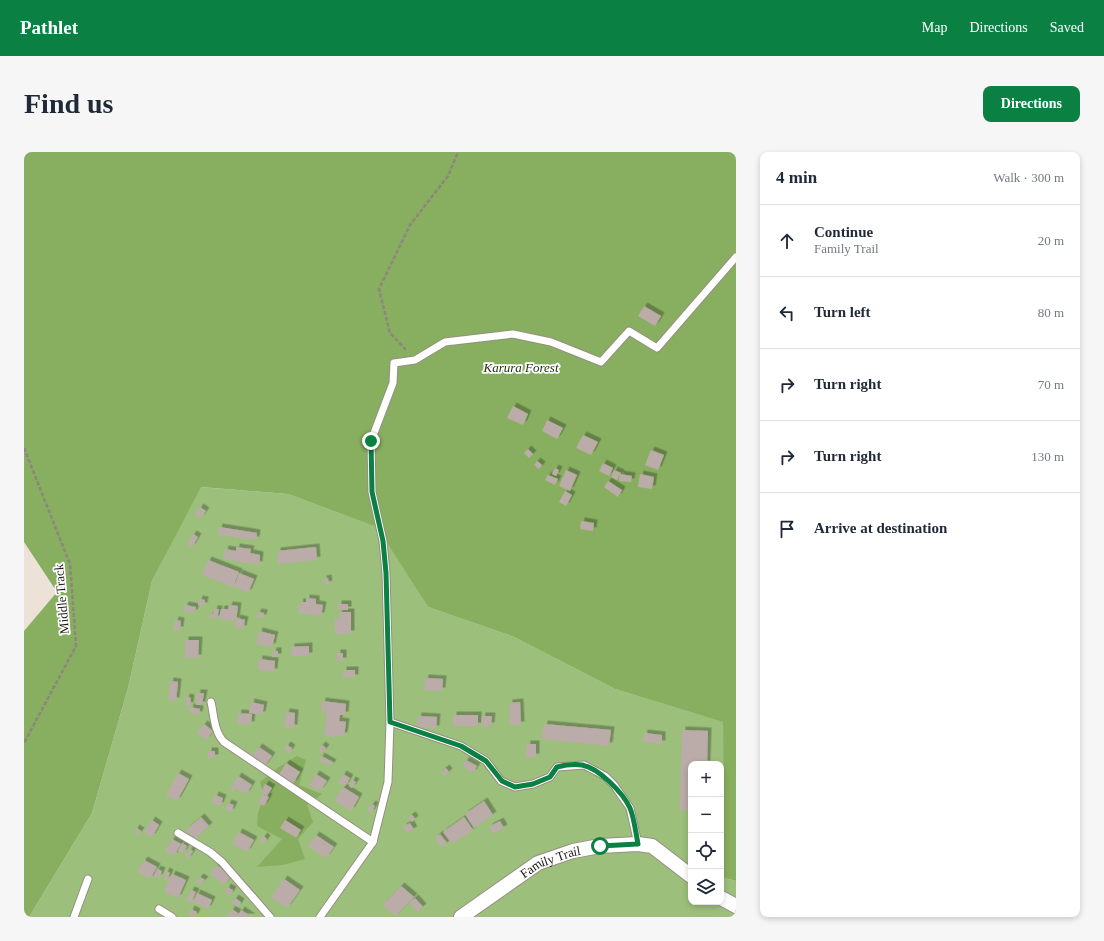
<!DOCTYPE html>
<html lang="en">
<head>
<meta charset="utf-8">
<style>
  :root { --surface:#fff; --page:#f6f6f7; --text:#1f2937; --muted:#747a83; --line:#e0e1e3; --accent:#0b8043 }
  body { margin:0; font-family:Georgia,serif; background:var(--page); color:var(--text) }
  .controls { position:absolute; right:12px; bottom:12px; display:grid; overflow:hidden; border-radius:8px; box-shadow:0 2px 6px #0003 }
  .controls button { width:36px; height:36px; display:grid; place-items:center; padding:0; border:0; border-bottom:1px solid var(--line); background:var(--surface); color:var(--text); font:20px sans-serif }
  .stop { position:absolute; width:12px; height:12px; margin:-9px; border:3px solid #0b8043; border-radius:50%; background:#fff }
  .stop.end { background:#0b8043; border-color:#fff; box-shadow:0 1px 4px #0008 }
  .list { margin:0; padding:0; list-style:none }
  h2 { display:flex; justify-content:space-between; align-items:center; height:52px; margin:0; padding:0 16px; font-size:17px }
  h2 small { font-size:13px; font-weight:400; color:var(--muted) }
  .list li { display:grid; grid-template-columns:26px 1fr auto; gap:12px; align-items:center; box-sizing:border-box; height:72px; padding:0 16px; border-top:1px solid var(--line) }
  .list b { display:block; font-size:15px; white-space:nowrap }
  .list p { margin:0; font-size:13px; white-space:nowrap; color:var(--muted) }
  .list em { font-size:13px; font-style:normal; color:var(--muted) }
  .icon { flex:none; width:22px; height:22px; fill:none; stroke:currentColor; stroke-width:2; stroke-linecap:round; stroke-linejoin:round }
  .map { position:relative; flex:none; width:712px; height:765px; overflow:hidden; border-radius:8px }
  header { display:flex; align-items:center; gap:24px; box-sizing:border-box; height:56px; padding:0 20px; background:var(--accent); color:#fff }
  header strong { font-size:19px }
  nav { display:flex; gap:22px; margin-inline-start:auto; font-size:14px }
  .intro { display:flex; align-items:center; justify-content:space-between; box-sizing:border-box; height:96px; padding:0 24px }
  h1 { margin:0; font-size:28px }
  .button { padding:10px 18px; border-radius:8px; background:var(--accent); color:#fff; font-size:14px; font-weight:700 }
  main { display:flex; gap:24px; padding:0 24px }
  aside { flex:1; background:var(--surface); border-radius:8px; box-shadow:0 2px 6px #0003 }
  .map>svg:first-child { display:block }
</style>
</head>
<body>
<header>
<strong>Pathlet</strong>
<nav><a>Map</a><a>Directions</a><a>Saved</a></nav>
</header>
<div class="intro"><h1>Find us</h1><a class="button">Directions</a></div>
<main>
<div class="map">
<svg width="712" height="765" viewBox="0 0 712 765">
  <defs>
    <filter id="shadow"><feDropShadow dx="3.5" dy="-3.5" stdDeviation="0" flood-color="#0004"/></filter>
  </defs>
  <rect width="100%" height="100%" fill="#ece2d7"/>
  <polygon fill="#9dbf7c" points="176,335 264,342 354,375 404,455 490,485 591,537 700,570 700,634 697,649 697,612 667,612 667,750 697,750 697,725 712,729 712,765 5,765 68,661 104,536 128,429"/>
  <g fill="#88af5f">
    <polygon points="0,0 712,0 712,729 697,725 697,649 700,634 699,570 591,537 490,485 404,455 353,375 264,342 177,335 128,429 104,536 68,661 5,765 0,765 0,479 33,440 0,390"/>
    <polygon points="273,604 282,608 275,633 298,642 283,653 289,670 274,687 281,707 259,713 233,715 258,687 233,674 234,661 240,644 236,630 252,617"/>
  </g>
  <g fill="#bbaba9" filter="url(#shadow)">
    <polygon points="620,154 637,164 631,174 614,164"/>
    <polygon points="489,254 504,262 499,273 483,266"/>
    <polygon points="523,268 539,276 533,287 518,279"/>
    <polygon points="559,283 574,290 567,303 552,296"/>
    <polygon points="504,297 509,302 505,306 500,301"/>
    <polygon points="627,298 640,303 634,318 621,313"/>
    <polygon points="513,309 518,313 515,317 510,313"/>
    <polygon points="579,311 589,316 585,324 575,319"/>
    <polygon points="531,316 535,318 532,324 528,322"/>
    <polygon points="542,318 553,323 546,339 535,334"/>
    <polygon points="590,318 597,321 593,328 587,325"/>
    <polygon points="596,322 608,324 607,330 595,329"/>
    <polygon points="616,322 630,325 628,337 614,335"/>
    <polygon points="524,323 534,327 531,333 521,328"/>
    <polygon points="584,329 598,338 594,345 580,335"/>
    <polygon points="541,339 548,343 542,354 535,350"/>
    <polygon points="176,355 182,359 177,366 171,363"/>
    <polygon points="557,369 570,371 569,379 556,377"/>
    <polygon points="195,375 233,381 232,388 194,383"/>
    <polygon points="169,382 174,385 168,395 163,392"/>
    <polygon points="212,395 227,397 226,401 236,403 235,413 199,407 201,397 212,399"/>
    <polygon points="292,395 293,408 254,412 253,399"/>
    <polygon points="184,408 215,420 209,435 178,423"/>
    <polygon points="215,421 230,427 224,441 210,435"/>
    <polygon points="304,426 305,432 300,433 299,427"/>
    <polygon points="282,446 292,447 292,452 299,453 297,464 274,461 276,450 282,450"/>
    <polygon points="175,447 181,448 180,454 174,453"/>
    <rect x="314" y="452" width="10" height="6"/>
    <polygon points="161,453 172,455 170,461 159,459"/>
    <polygon points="205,453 214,454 212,469 195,467 197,457 204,457"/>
    <polygon points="190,457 195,457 193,467 185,466 186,462 189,463"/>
    <polygon points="234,460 240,461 239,466 232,465"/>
    <polygon points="315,460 327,460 327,482 311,482 311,467 314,467"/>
    <polygon points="213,466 221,468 219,477 210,475"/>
    <polygon points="151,468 157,469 156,478 149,478"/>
    <polygon points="235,479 251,483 248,495 232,492"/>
    <polygon points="161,488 175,488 174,506 161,506"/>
    <polygon points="285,494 285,504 267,504 267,495"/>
    <polygon points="249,499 254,499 254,505 248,505"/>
    <rect x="313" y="501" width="6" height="8"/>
    <polygon points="235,507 251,509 250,520 234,518"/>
    <polygon points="319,518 331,518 331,526 319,525"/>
    <polygon points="401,526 419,527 418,539 400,538"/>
    <polygon points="146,529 154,530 152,549 144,548"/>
    <polygon points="173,541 180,541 178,553 172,553"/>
    <polygon points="162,545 167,546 166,554 161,553"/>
    <polygon points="298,549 322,552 321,563 316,563 315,569 322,570 320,584 313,583 313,585 300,584 303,560 297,559"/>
    <polygon points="227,550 240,553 238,563 225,561"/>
    <polygon points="496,550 497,573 486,573 485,551"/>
    <polygon points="166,555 176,557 175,563 165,561"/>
    <polygon points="262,560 271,561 270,576 260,575"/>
    <polygon points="214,561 228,562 227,573 213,571"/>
    <rect x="429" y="563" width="25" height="11"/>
    <polygon points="394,564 413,565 412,577 393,575"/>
    <polygon points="458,564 468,564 467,574 457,574"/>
    <polygon points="180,572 189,579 182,588 173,581"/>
    <polygon points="520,572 587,578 585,594 518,587"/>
    <polygon points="658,578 684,579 683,612 667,612 667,658 656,658 656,647"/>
    <polygon points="620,581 638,583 638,592 619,590"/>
    <polygon points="503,592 512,592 512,605 502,605"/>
    <polygon points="263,593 268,596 265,601 260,598"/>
    <polygon points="298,593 302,596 298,601 294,598"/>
    <polygon points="235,595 248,604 240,615 227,605"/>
    <rect x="184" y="599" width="7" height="7"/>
    <polygon points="297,604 309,611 307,614 295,608"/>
    <polygon points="442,608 453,614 449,621 438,614"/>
    <polygon points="262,611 276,620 269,632 254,624"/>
    <polygon points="422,616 425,620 420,624 417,620"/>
    <polygon points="154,621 165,627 153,649 142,643"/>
    <polygon points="292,622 303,629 296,639 285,633"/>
    <polygon points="319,622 326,626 321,634 314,631"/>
    <polygon points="214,624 228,633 222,642 212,636 209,640 206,638"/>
    <polygon points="328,628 332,630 328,636 325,634"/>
    <polygon points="241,632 248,636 243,644 237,640"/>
    <polygon points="319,635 335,645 327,659 310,648"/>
    <polygon points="239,642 245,645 240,654 234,651"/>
    <polygon points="191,643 199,646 196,654 188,651"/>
    <polygon points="460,649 469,663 450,676 441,662"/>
    <polygon points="204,651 210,653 207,660 201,658"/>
    <polygon points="348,652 351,654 347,661 343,659"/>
    <polygon points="388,663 391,667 388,670 384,666"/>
    <polygon points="177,665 185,674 171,687 162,678"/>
    <polygon points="440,665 449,678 428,692 419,680"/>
    <polygon points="128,668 135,673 128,685 120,680"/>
    <polygon points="261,668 277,678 272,686 256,676"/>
    <polygon points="476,669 480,676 469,682 465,675"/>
    <polygon points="386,671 390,678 383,681 379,675"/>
    <polygon points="112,676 117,679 114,683 110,680"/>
    <polygon points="215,680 230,688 223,700 208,692"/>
    <polygon points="416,682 423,691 418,695 411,686"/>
    <polygon points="292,683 310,695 302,706 284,694"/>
    <polygon points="240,684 243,687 239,692 236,689"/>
    <polygon points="148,687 157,692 150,704 141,699"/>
    <polygon points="158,691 163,694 159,701 154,699"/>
    <polygon points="166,697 169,699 164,707 161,705"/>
    <polygon points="120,708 133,715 126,727 113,720"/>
    <polygon points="193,713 207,724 200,733 186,722"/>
    <polygon points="133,717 138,719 135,726 130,724"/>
    <polygon points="142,719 146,721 143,728 139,727"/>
    <polygon points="148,722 162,728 154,746 140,740"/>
    <polygon points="176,725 181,728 176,733 172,730"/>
    <polygon points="260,727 276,738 263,756 247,745"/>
    <polygon points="377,734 390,745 371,764 359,753"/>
    <polygon points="203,735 209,738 206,743 201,741"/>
    <polygon points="167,738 172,740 167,751 162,748"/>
    <polygon points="173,741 188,748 184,757 169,750"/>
    <polygon points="211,746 217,750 214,755 208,751"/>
    <polygon points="391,746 399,755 393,760 385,751"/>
    <polygon points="167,757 173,760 171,765 165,762"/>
    <polygon points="208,757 215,762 217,758 228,765 203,765"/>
  </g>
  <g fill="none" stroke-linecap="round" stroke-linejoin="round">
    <g stroke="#978e84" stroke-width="9">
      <g id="service">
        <path d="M187,550c3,13 3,30 13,40l149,100"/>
        <polyline points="366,570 437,594 462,609 477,629 491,635 509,632 526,625 533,615 560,613 581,624 590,633 606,656 614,692"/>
        <polyline points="154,681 186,700 198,710 246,765"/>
        <polyline points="135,757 148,765"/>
        <polyline points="50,765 64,727"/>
        <polyline points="296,765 349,690 364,630 366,570 362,421 359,389 348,340 347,289 369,231 370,211 391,208 421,190 489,182 527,190 577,210 605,179 633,196 712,105"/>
      </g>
    </g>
    <g stroke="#978e84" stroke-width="16">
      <g id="minor">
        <polyline points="697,746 712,754"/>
        <path id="s1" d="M437,765l77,-54 35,-12 27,-5 38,-2 14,2 39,30"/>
      </g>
    </g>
    <g stroke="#8d857e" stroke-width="2.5" stroke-dasharray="4 2" stroke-linecap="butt">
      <polyline points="382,198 366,181 355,137 386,73 424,24 434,0"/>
      <polyline points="0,296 46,412 52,494 0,591"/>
    </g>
    <use href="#service" stroke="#fff" stroke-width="7"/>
    <use href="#minor" stroke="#fff" stroke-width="14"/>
  </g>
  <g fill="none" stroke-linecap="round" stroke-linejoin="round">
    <path stroke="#0b8043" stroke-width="5" d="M347,289l1,51 11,49 3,32 4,149 71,24 25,15 16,20 13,6 18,-3 17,-7 7,-10c8,-2 17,-3 25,-2 17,3 41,28 48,43 4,9 6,26 8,36l-38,2"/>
  </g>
  <g text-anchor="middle" stroke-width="3.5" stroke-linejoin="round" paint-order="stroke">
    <g font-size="13" font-style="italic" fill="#21300f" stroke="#fff">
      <text x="497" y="220">Karura Forest</text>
    </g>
    <g font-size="13" fill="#1e1a16" stroke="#fff">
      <text transform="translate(37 447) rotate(-95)" y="5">Middle Track</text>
      <text dy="5" stroke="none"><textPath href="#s1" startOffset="106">Family Trail</textPath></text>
    </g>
  </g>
</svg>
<div class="controls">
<button>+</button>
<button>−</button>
<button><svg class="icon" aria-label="locate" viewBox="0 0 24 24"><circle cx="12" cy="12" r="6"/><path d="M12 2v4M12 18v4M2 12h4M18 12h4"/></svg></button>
<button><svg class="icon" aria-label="layers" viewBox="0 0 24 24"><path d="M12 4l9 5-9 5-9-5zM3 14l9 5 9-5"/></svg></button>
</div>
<div class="stop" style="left:576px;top:694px"></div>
<div class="stop end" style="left:347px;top:289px"></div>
</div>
<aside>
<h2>4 min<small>Walk · 300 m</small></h2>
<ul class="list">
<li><svg class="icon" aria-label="ahead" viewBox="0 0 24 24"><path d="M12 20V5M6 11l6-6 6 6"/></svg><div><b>Continue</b><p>Family Trail</p></div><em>20 m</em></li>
<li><svg class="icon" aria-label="left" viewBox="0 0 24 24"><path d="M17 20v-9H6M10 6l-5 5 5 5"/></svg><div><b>Turn left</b></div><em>80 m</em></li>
<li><svg class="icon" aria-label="right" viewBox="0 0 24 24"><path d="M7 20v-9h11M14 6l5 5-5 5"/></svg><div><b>Turn right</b></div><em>70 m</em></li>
<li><svg class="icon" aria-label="right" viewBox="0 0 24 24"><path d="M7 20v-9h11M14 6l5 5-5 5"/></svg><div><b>Turn right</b></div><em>130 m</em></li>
<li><svg class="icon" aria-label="arrive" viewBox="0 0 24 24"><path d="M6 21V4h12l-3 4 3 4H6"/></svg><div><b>Arrive at destination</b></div></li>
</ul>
</aside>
</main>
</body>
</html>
